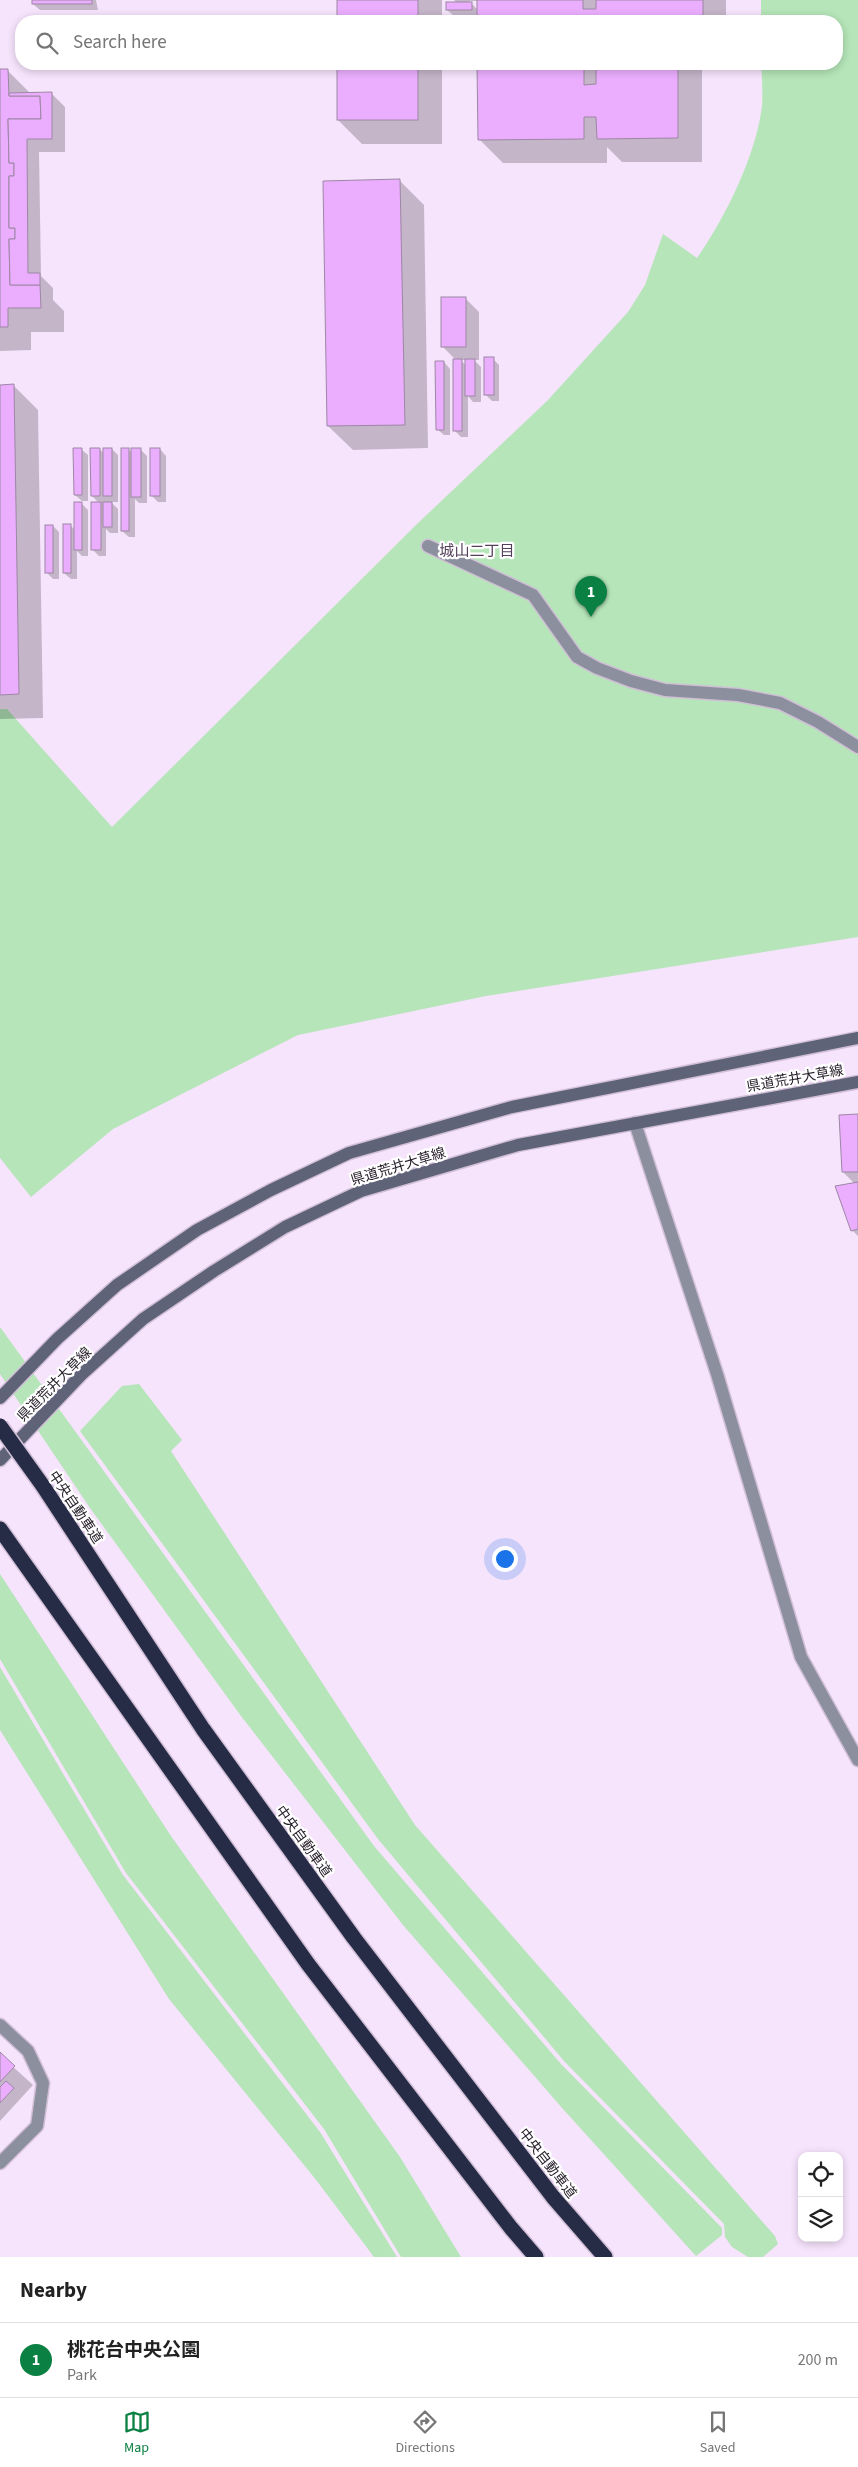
<!DOCTYPE html>
<html lang="en">
<head>
<meta charset="utf-8">
<style>
  :root { --surface:#fff; --page:#f6f6f6; --text:#222; --muted:#767676; --line:#e0e0e0; --accent:#0b8043 }
  body { margin:0; font-family:"Source Sans 3","Noto Sans JP",sans-serif; background:var(--page); color:var(--text) }
  .controls { position:absolute; right:15px; bottom:15px; display:grid; overflow:hidden; border-radius:10px; box-shadow:0 2px 8px #0003 }
  .controls button { width:45px; height:45px; display:grid; place-items:center; padding:0; border:0; border-bottom:1px solid var(--line); background:var(--surface); color:var(--text); font:25px sans-serif }
  .you { position:absolute; left:504px; top:1558px; width:18px; height:18px; margin:-12px; border:4px solid #fff; border-radius:50%; background:#1a73e8; box-shadow:0 0 0 8px #1a73e833 }
  .badge { display:grid; place-items:center; width:32px; height:32px; border-radius:50%; background:var(--accent); color:#fff; font-size:16px; font-weight:700 }
  .pin { position:absolute; translate:-50% -41px; filter:drop-shadow(0 1px 2px #0008) }
  .pin::after { content:''; position:absolute; top:26px; width:18px; height:15px; background:inherit; clip-path:polygon(0 0,100% 0,50% 100%) }
  .list { margin:0; padding:0; list-style:none }
  h2 { display:flex; justify-content:space-between; align-items:center; height:65px; margin:0; padding:0 20px; font-size:21px }
  h2 small { font-size:16px; font-weight:400; color:var(--muted) }
  .list li { display:grid; grid-template-columns:32px 1fr auto; gap:15px; align-items:center; box-sizing:border-box; height:75px; padding:0 20px; border-top:1px solid var(--line) }
  .list b { display:block; font-size:19px; white-space:nowrap }
  .list p { margin:0; font-size:16px; white-space:nowrap; color:var(--muted) }
  .list em { font-size:16px; font-style:normal; color:var(--muted) }
  .icon { flex:none; width:28px; height:28px; fill:none; stroke:currentColor; stroke-width:2; stroke-linecap:round; stroke-linejoin:round }
  .map { position:relative; flex:none; width:858px; height:2257px; overflow:hidden }
  .search { position:absolute; background:var(--surface); box-shadow:0 2px 8px #0003; left:15px; right:15px; top:15px; height:55px; display:flex; align-items:center; gap:12px; box-sizing:border-box; padding:0 18px; border-radius:20px; color:var(--muted); font-size:19px }
  .sheet { height:140px; background:var(--surface) }
  nav { display:flex; justify-content:space-around; align-items:center; box-sizing:border-box; height:70px; border-top:1px solid var(--line); background:var(--surface); font-size:14px; color:var(--muted) }
  nav a { display:grid; justify-items:center; gap:2px }
  nav .on { color:var(--accent) }
  .map>svg:first-child { display:block }
</style>
</head>
<body>
<div class="map">
<svg width="858" height="2257" viewBox="0 0 858 2257">
  <rect width="100%" height="100%" fill="#f6e3fc"/>
  <g fill="#b5e5b8">
    <path d="M761,0h97v937l-372,59 -188,39 -185,94 -82,68 -31,-39v-449h7l105,118 304,-302 132,-125 80,-88 17,-27 18,-51 34,24c28,-40 59,-102 65,-152 1,-14 0,-28 -1,-42h76v-43h-76z"/>
    <polygon points="0,1327 374,1846 561,2064 722,2228 722,2235 696,2256 563,2109 403,1925 241,1716 90,1508 0,1374"/>
    <polygon points="139,1384 182,1440 171,1451 415,1825 775,2236 778,2244 763,2257 748,2257 732,2247 725,2237 724,2224 564,2061 378,1839 80,1431 122,1386"/>
    <polygon points="0,1574 171,1836 400,2157 461,2257 401,2257 324,2129 126,1873 0,1659"/>
    <polygon points="0,1667 123,1875 320,2132 397,2257 374,2257 317,2181 169,1999 0,1730"/>
  </g>
  <g fill="#0003" fill-rule="evenodd">
    <polygon points="33,0 96,0 98,10 40,10 33,4"/>
    <rect x="338" y="0" width="104" height="21"/>
    <path d="M454,0h272v21h-248v-5h-24l-7,-6 10,-7zM469,1h9v9z"/>
    <polygon points="338,64 442,64 442,144 362,144 338,120"/>
    <polygon points="479,64 726,64 726,65 702,65 702,162 622,162 607,147 607,163 503,163 479,139"/>
    <polygon points="0,71 8,71 31,94 52,94 65,107 65,152 39,152 41,276 53,288 53,300 64,311 64,332 31,332 31,350 0,351"/>
    <polygon points="400,181 424,205 428,448 353,450 328,426"/>
    <path d="M466,299l13,13v48h-5l7,7v35h-8l-5,-6v41h-7l-6,-6v-72l-13,-13zM460,360h7v6z"/>
    <polygon points="493,359 499,365 499,401 492,401 485,394"/>
    <polygon points="444,362 450,369 450,435 444,435 437,429"/>
    <polygon points="0,386 14,386 38,410 43,718 0,719"/>
    <polygon points="81,449 88,455 88,501 82,501 75,495"/>
    <polygon points="99,449 104,453 112,449 118,455 118,502 111,502 118,509 118,533 110,533 106,529 106,556 99,556 93,550 99,503 92,496"/>
    <polygon points="128,449 132,453 140,449 147,456 147,503 139,503 135,499 135,537 129,537 122,531"/>
    <polygon points="160,449 166,456 166,502 158,502 152,496"/>
    <polygon points="82,504 88,510 88,556 82,556 77,551 77,579 71,579 64,573 70,525 75,530"/>
    <polygon points="53,526 59,532 59,579 53,579 47,573"/>
    <polygon points="858,1116 858,1236 852,1230 855,1184 843,1172"/>
    <polygon points="0,2055 33,2085 0,2121"/>
  </g>
  <g fill="#ebaefe" stroke="#9d87a4">
    <rect x="32" y="0" width="60" height="4"/>
    <rect x="337" y="0" width="81" height="21"/>
    <polygon points="477,0 583,0 583,9 596,9 596,0 703,0 703,21 477,21"/>
    <rect x="446" y="2" width="26" height="8"/>
    <rect x="337" y="64" width="81" height="56"/>
    <polygon points="477,64 584,64 584,85 596,84 596,64 678,64 678,138 597,139 596,117 584,117 584,139 478,140"/>
    <polygon points="0,69 8,69 9,96 40,96 41,119 8,119 9,163 14,163 14,176 9,176 9,228 15,228 15,239 9,239 10,285 40,285 41,308 8,308 8,327 0,327"/>
    <polygon points="52,92 52,139 27,139 28,273 40,273 40,285 10,285 9,239 15,239 15,228 9,228 9,176 14,176 14,163 9,163 8,119 41,119 40,96 9,96 9,93"/>
    <polygon points="400,179 405,425 327,426 323,181"/>
    <rect x="441" y="297" width="25" height="50"/>
    <rect x="484" y="357" width="10" height="38"/>
    <rect x="453" y="359" width="9" height="72"/>
    <rect x="465" y="359" width="10" height="37"/>
    <polygon points="435,361 444,361 444,430 436,430"/>
    <polygon points="14,384 19,694 0,695 0,385"/>
    <polygon points="73,448 82,448 82,495 74,495"/>
    <polygon points="90,448 100,448 100,496 91,496"/>
    <rect x="103" y="448" width="9" height="48"/>
    <rect x="121" y="448" width="8" height="83"/>
    <rect x="131" y="448" width="10" height="49"/>
    <rect x="150" y="448" width="10" height="48"/>
    <rect x="74" y="502" width="8" height="48"/>
    <rect x="91" y="502" width="10" height="48"/>
    <rect x="103" y="502" width="9" height="25"/>
    <rect x="63" y="524" width="8" height="49"/>
    <rect x="45" y="525" width="8" height="48"/>
    <polygon points="858,1114 858,1172 842,1172 839,1115"/>
    <polygon points="858,1182 858,1229 851,1231 835,1186"/>
    <polygon points="0,2052 15,2066 0,2082"/>
    <polygon points="6,2081 14,2088 0,2103 0,2087"/>
  </g>
  <g fill="none" stroke-linecap="round" stroke-linejoin="round">
    <g stroke="#d0bfd6" stroke-width="15">
      <g id="street">
        <polyline points="428,546 533,595 577,657 597,668 631,681 665,690 738,695 780,703 818,722 858,747"/>
        <polyline points="635,1123 717,1374 801,1657 858,1760"/>
        <polyline points="0,2025 28,2051 43,2083 37,2126 0,2163"/>
      </g>
    </g>
    <g stroke="#d0bfd6" stroke-width="15">
      <g id="secondary">
        <polyline points="0,1398 57,1339 117,1285 197,1230 271,1190 349,1153 512,1107 858,1038"/>
        <polyline points="0,1460 81,1375 143,1319 214,1271 285,1227 361,1191 518,1145 858,1082"/>
      </g>
    </g>
    <g stroke="#d0bfd6" stroke-width="18">
      <g id="highway">
        <polyline points="43,1486 203,1729 354,1938 553,2197 605,2257"/>
        <polyline points="0,1529 308,1964 511,2228 536,2257"/>
      </g>
    </g>
    <use href="#street" stroke="#8c8f9d" stroke-width="12"/>
    <use href="#secondary" stroke="#5f6378" stroke-width="12"/>
    <use href="#highway" stroke="#272c46" stroke-width="15"/>
    <g stroke="#d0bfd6" stroke-width="18" stroke-linecap="butt">
      <polyline id="highway-bridge" points="0,1426 43,1486"/>
    </g>
    <use href="#highway-bridge" stroke="#272c46" stroke-width="15"/>
  </g>
  <g text-anchor="middle" stroke-width="4.5" stroke-linejoin="round" paint-order="stroke">
    <g font-size="14" fill="#251d28" stroke="#fff">
      <text transform="translate(795 1078) rotate(-10)" y="5">県道荒井大草線</text>
      <text transform="translate(398 1166) rotate(-17)" y="5">県道荒井大草線</text>
      <text transform="translate(54 1384) rotate(-45)" y="5">県道荒井大草線</text>
      <text transform="translate(76 1507) rotate(56)" y="5">中央自動車道</text>
      <text transform="translate(304 1841) rotate(54)" y="5">中央自動車道</text>
      <text transform="translate(548 2163) rotate(52)" y="5">中央自動車道</text>
    </g>
    <g font-size="15" fill="#534059" stroke="#fff">
      <text x="477" y="556">城山二丁目</text>
    </g>
  </g>
</svg>
<div class="controls">
<button><svg class="icon" aria-label="locate" viewBox="0 0 24 24"><circle cx="12" cy="12" r="6"/><path d="M12 2v4M12 18v4M2 12h4M18 12h4"/></svg></button>
<button><svg class="icon" aria-label="layers" viewBox="0 0 24 24"><path d="M12 4l9 5-9 5-9-5zM3 14l9 5 9-5"/></svg></button>
</div>
<div class="you"></div>
<div class="pin badge" style="left:591px;top:617px">1</div>
<div class="search"><svg class="icon" aria-label="search" viewBox="0 0 24 24"><circle cx="10" cy="10" r="6"/><path d="M15 15l6 6"/></svg>Search here</div>
</div>
<section class="sheet">
<h2>Nearby<small></small></h2>
<ul class="list">
<li><span class="badge">1</span><div><b>桃花台中央公園</b><p>Park</p></div><em>200 m</em></li>
</ul>
</section>
<nav>
<a class="on"><svg class="icon" aria-label="map" viewBox="0 0 24 24"><path d="M3 6l6-2 6 2 6-2v14l-6 2-6-2-6 2zM9 4v14M15 6v14"/></svg>Map</a>
<a><svg class="icon" aria-label="directions" viewBox="0 0 24 24"><path d="M12 3l9 9-9 9-9-9zM9 14v-3h6M13 9l2 2-2 2"/></svg>Directions</a>
<a><svg class="icon" aria-label="saved" viewBox="0 0 24 24"><path d="M7 4h10v16l-5-4-5 4z"/></svg>Saved</a>
</nav>
</body>
</html>
